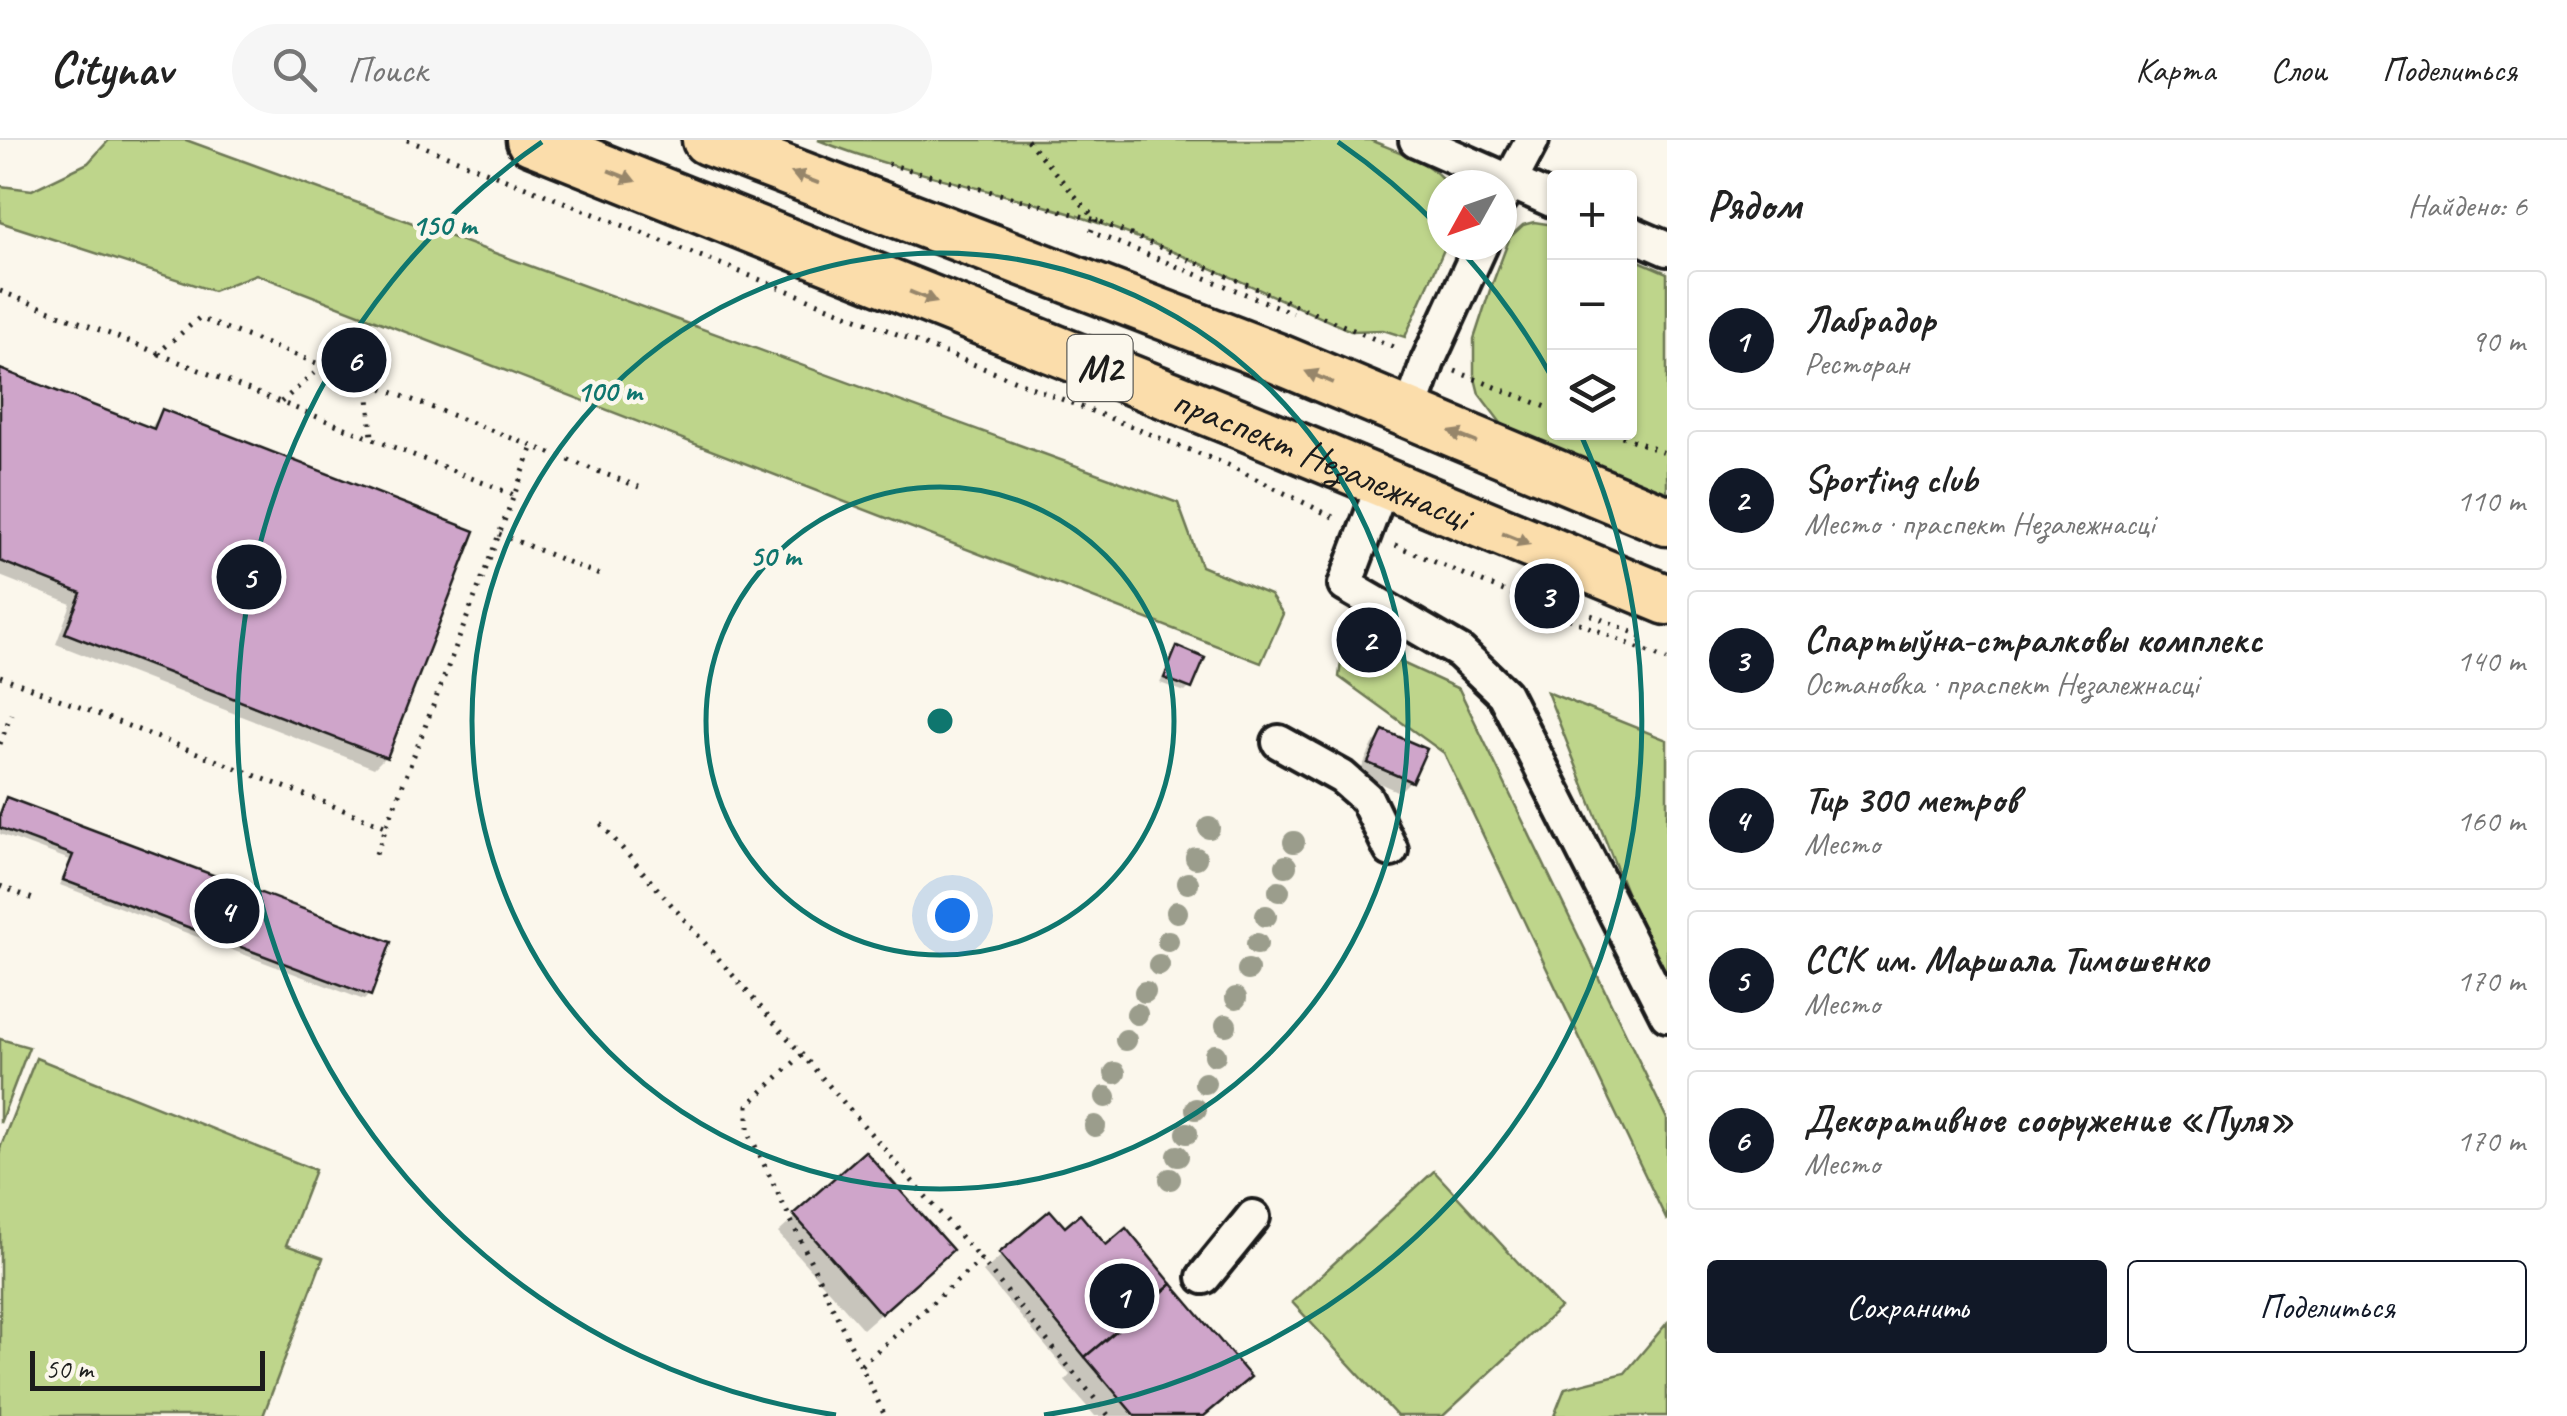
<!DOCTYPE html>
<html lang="ru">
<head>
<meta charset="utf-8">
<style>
  :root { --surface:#fff; --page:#f6f6f6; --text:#222; --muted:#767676; --line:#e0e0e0; --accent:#111827 }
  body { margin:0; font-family:Caveat,sans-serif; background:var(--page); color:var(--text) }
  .controls { position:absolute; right:30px; top:30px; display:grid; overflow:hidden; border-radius:10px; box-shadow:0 2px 8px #0004 }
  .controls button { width:90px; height:90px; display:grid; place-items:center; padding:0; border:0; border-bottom:2px solid var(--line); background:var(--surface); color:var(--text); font:50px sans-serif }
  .compass { position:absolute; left:1427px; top:30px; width:90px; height:90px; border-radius:50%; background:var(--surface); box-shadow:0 2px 8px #0004; rotate:230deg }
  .scale { position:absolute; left:30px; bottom:25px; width:235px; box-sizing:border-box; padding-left:10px; border:5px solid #1c1c1c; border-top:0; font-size:28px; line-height:35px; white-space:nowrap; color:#1c1c1c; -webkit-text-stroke:8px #fbf7ec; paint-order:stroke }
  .you { position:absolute; left:952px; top:775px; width:35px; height:35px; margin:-25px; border:8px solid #fff; border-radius:50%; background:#1a73e8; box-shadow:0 0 0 15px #1a73e833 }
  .badge { display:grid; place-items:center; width:65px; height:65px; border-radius:50%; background:var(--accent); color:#fff; font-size:32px; font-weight:700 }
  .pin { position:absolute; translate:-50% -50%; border:5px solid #fff; box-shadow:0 2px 10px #0006 }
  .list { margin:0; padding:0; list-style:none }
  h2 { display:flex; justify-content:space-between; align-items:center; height:130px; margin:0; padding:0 40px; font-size:42px }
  h2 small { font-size:32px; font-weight:400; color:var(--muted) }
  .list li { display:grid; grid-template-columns:65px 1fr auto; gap:30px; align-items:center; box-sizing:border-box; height:140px; margin:0 20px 20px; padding:0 20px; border:2px solid var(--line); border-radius:10px }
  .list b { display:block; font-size:38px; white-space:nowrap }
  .list p { margin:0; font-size:32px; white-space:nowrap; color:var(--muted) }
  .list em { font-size:32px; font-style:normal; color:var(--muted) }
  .actions { display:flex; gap:20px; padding:30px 40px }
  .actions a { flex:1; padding:22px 0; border:2px solid var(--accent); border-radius:10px; text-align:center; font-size:35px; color:var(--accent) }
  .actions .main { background:var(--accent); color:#fff }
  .icon { flex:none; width:55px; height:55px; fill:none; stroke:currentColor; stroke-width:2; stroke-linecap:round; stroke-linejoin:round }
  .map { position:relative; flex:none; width:1667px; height:1276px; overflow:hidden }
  header { display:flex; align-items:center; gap:60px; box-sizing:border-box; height:140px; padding:0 50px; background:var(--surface); border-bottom:2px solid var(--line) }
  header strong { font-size:48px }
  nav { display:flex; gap:55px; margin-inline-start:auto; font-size:35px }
  .search { width:700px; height:90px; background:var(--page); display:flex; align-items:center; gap:25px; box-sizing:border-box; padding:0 35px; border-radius:55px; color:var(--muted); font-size:38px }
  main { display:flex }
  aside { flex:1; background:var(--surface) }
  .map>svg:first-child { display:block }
</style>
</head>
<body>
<header>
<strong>Citynav</strong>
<div class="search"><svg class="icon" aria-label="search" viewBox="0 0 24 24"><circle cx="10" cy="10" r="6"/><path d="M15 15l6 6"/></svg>Поиск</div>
<nav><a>Карта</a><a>Слои</a><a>Поделиться</a></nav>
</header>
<main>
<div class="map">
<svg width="1667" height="1276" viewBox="0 0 1667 1276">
  <rect width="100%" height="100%" fill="#fbf7ec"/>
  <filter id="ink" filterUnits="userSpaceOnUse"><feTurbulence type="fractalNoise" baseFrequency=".01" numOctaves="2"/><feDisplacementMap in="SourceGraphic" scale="20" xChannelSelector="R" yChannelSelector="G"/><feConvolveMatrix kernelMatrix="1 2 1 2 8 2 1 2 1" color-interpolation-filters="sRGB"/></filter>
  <g filter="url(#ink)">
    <g fill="#bed58b" stroke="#6d7854" stroke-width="2.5">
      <polygon points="109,0 186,0 1178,363 1201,426 1270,455 1283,474 1261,523 256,134 213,151 0,82 0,46 32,50 88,23"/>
      <path d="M818,0h552c23,10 64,22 77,45h-5v60h4l-41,92 -22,-7 -32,1c-91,-40 -181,-85 -276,-116 -85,-27 -174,-42 -257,-75z"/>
      <polygon points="1534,82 1554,85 1554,292 1630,292 1630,117 1667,133 1667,357 1507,291 1479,254 1474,234 1474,199 1490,150 1510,97 1523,85"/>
      <polygon points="1361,504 1459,549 1667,979 1667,1081 1444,613 1339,537 1342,515"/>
      <polygon points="1547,552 1667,600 1667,856"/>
      <polygon points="0,899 29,907 0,983"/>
      <polygon points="36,918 315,1030 286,1105 323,1118 263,1276 0,1276 0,1008"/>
      <polygon points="1434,1031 1560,1168 1443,1276 1397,1276 1292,1162"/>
      <polygon points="1667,1183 1667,1276 1554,1276 1565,1248 1625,1233"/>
    </g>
    <g fill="#0003">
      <polygon points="0,232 149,290 162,272 385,617 374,628 56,504 71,464 0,436"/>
      <polygon points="1177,509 1189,548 1185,552 1160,543"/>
      <polygon points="1384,592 1410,641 1399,652 1359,634 1373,604"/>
      <polygon points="7,660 369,855 364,860 60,745 70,720 0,694 0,670"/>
      <polygon points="865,1014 933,1127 863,1189 778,1093"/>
      <polygon points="1050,1073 1065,1091 1106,1109 1247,1237 1205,1276 1095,1276 1065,1241 1070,1235 983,1132"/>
    </g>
    <g fill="#cfa5ca" stroke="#1c1c1c" stroke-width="2.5">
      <polygon points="0,229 154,289 162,269 475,391 387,618 65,493 81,453 0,421"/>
      <polygon points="1177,506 1205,518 1192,549 1164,538"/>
      <polygon points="1383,590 1427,609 1412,642 1368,623"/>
      <polygon points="6,657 391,802 371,856 63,740 73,715 0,688 0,674"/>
      <polygon points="865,1011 953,1110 881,1174 793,1074"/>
      <polygon points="1050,1070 1065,1087 1080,1074 1106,1105 1126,1088 1172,1144 1085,1217 999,1113"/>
      <polygon points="1172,1144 1251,1237 1204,1276 1135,1276 1085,1217"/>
    </g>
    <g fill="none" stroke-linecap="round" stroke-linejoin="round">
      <g stroke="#1c1c1c" stroke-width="40">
        <g id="minor">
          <polyline points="1416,0 1554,61"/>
          <polyline points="1502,57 1532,0"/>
          <polyline points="1630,93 1667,109"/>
          <polyline points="1409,275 1428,221 1481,105"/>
          <polyline points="1383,344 1345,445 1460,512 1504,554 1667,875"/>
          <polyline points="1279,602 1342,637 1366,658 1391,710"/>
          <polyline points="1204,1137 1253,1077"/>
        </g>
      </g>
      <g stroke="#1c1c1c" stroke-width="55">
        <g id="highway">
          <path id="s1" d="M531,0l715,286 421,174"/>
          <polyline points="707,0 1274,217 1667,381"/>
        </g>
      </g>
      <g stroke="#1c1c1c" stroke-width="5" stroke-dasharray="2.5 8" stroke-linecap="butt">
        <polyline points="407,0 1228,325 1339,380"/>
        <polyline points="1027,0 1096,80 1091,92 1293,173"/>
        <polyline points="888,24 1096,80 1398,209"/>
        <polyline points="0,151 158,213 199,178 639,347"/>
        <polyline points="159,214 514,355"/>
        <polyline points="1455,231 1554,270"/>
        <polyline points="281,262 323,226 335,205 353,200 365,208 373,220 368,243 372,298"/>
        <polyline points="1612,292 1667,314"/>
        <polyline points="499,394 602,436"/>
        <polyline points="1395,405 1667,520"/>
        <polyline points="1591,475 1644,497 1639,508"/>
        <polyline points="0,536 387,687"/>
        <polyline points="0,604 11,574"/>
        <polyline points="601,684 981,1120"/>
        <polyline points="376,714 533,306"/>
        <polyline points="0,746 33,759"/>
        <polyline points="802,915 748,965 748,991 885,1276"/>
        <polyline points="861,1225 981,1120 1109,1276"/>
      </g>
      <use href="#minor" stroke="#fbf7ec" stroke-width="32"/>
      <use href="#highway" stroke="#fbddab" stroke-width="48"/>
    </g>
    <g fill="#9b9d8c">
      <circle cx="1209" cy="688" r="11"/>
      <circle cx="1294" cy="702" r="11"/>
      <circle cx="1196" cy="718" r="11"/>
      <circle cx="1286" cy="726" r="11"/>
      <circle cx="1188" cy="743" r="11"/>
      <circle cx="1279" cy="751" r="11"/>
      <circle cx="1177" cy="772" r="11"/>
      <circle cx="1266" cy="776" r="11"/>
      <circle cx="1168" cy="801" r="11"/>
      <circle cx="1257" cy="804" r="11"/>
      <circle cx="1159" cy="825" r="11"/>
      <circle cx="1248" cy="830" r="11"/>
      <circle cx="1145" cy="852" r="11"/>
      <circle cx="1236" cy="858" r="11"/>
      <circle cx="1137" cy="874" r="11"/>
      <circle cx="1226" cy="885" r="11"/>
      <circle cx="1126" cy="900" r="11"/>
      <circle cx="1215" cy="915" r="11"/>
      <circle cx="1115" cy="933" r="11"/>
      <circle cx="1205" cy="943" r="11"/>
      <circle cx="1106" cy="957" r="11"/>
      <circle cx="1196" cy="969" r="11"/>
      <circle cx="1095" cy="986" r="11"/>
      <circle cx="1187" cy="993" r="11"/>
      <circle cx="1178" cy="1016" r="11"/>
      <circle cx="1170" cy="1039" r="11"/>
    </g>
    <defs><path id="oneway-solid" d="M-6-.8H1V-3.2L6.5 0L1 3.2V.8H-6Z" transform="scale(2.5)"/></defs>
    <g fill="#97866b">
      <use href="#oneway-solid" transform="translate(622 36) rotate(22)"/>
      <use href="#oneway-solid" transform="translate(805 38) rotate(-159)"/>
      <use href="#oneway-solid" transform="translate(923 157) rotate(22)"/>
      <use href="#oneway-solid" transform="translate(1319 237) rotate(-157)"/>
      <use href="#oneway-solid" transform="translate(1463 297) rotate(-158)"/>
      <use href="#oneway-solid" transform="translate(1516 399) rotate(22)"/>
    </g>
  </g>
  <g fill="none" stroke="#0f766e" stroke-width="5">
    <circle cx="940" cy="581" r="234"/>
    <circle cx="940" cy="581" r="468"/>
    <path d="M836 1275A702 702 0 0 1 542 2M1338 2A702 702 0 0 1 1441 89M1458 107A702 702 0 0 1 1554 241M1581 295A702 702 0 0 1 1044 1275"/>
  </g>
  <g text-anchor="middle" stroke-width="9" stroke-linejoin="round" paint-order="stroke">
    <rect fill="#fbf7ec" stroke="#5f5e5a" stroke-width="2.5" x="1067.5" y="195" width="65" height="66" rx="8"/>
    <g font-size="38" font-weight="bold" fill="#1c1c1c">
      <text x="1100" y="241">М2</text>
    </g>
    <g font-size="40" fill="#1c1c1c" stroke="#fbf7ec">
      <text dy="14" stroke="none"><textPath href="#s1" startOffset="852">праспект Незалежнасці</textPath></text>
    </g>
  </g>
  <circle cx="940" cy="581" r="15" fill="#0f766e" stroke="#fbf7ec" stroke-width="5"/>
  <g font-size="30" text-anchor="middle" font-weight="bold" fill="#0f766e" stroke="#fbf7ec" stroke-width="9" stroke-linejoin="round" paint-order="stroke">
    <text x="444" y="95">150 m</text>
    <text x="609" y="261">100 m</text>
    <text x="775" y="426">50 m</text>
  </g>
</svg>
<div class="controls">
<button>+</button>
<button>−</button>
<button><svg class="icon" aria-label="layers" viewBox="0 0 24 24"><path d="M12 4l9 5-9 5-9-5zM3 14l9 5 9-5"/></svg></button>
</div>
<svg class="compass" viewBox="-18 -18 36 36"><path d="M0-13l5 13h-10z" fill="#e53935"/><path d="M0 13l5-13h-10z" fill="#767676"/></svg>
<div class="scale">50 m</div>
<div class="you"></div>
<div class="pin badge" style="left:1122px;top:1156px">1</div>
<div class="pin badge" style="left:1369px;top:500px">2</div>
<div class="pin badge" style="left:1547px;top:456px">3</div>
<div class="pin badge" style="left:227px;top:771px">4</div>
<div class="pin badge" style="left:249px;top:437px">5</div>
<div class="pin badge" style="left:354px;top:220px">6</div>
</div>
<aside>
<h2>Рядом<small>Найдено: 6</small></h2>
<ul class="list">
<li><span class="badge">1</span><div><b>Лабрадор</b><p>Ресторан</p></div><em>90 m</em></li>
<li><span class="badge">2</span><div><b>Sporting club</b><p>Место · праспект Незалежнасці</p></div><em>110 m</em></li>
<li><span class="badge">3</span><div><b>Спартыўна-стралковы комплекс</b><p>Остановка · праспект Незалежнасці</p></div><em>140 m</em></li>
<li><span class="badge">4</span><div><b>Тир 300 метров</b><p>Место</p></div><em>160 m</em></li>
<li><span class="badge">5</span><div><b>ССК им. Маршала Тимошенко</b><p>Место</p></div><em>170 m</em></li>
<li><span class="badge">6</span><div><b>Декоративное сооружение «Пуля»</b><p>Место</p></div><em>170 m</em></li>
</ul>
<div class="actions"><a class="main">Сохранить</a><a>Поделиться</a></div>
</aside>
</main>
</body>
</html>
